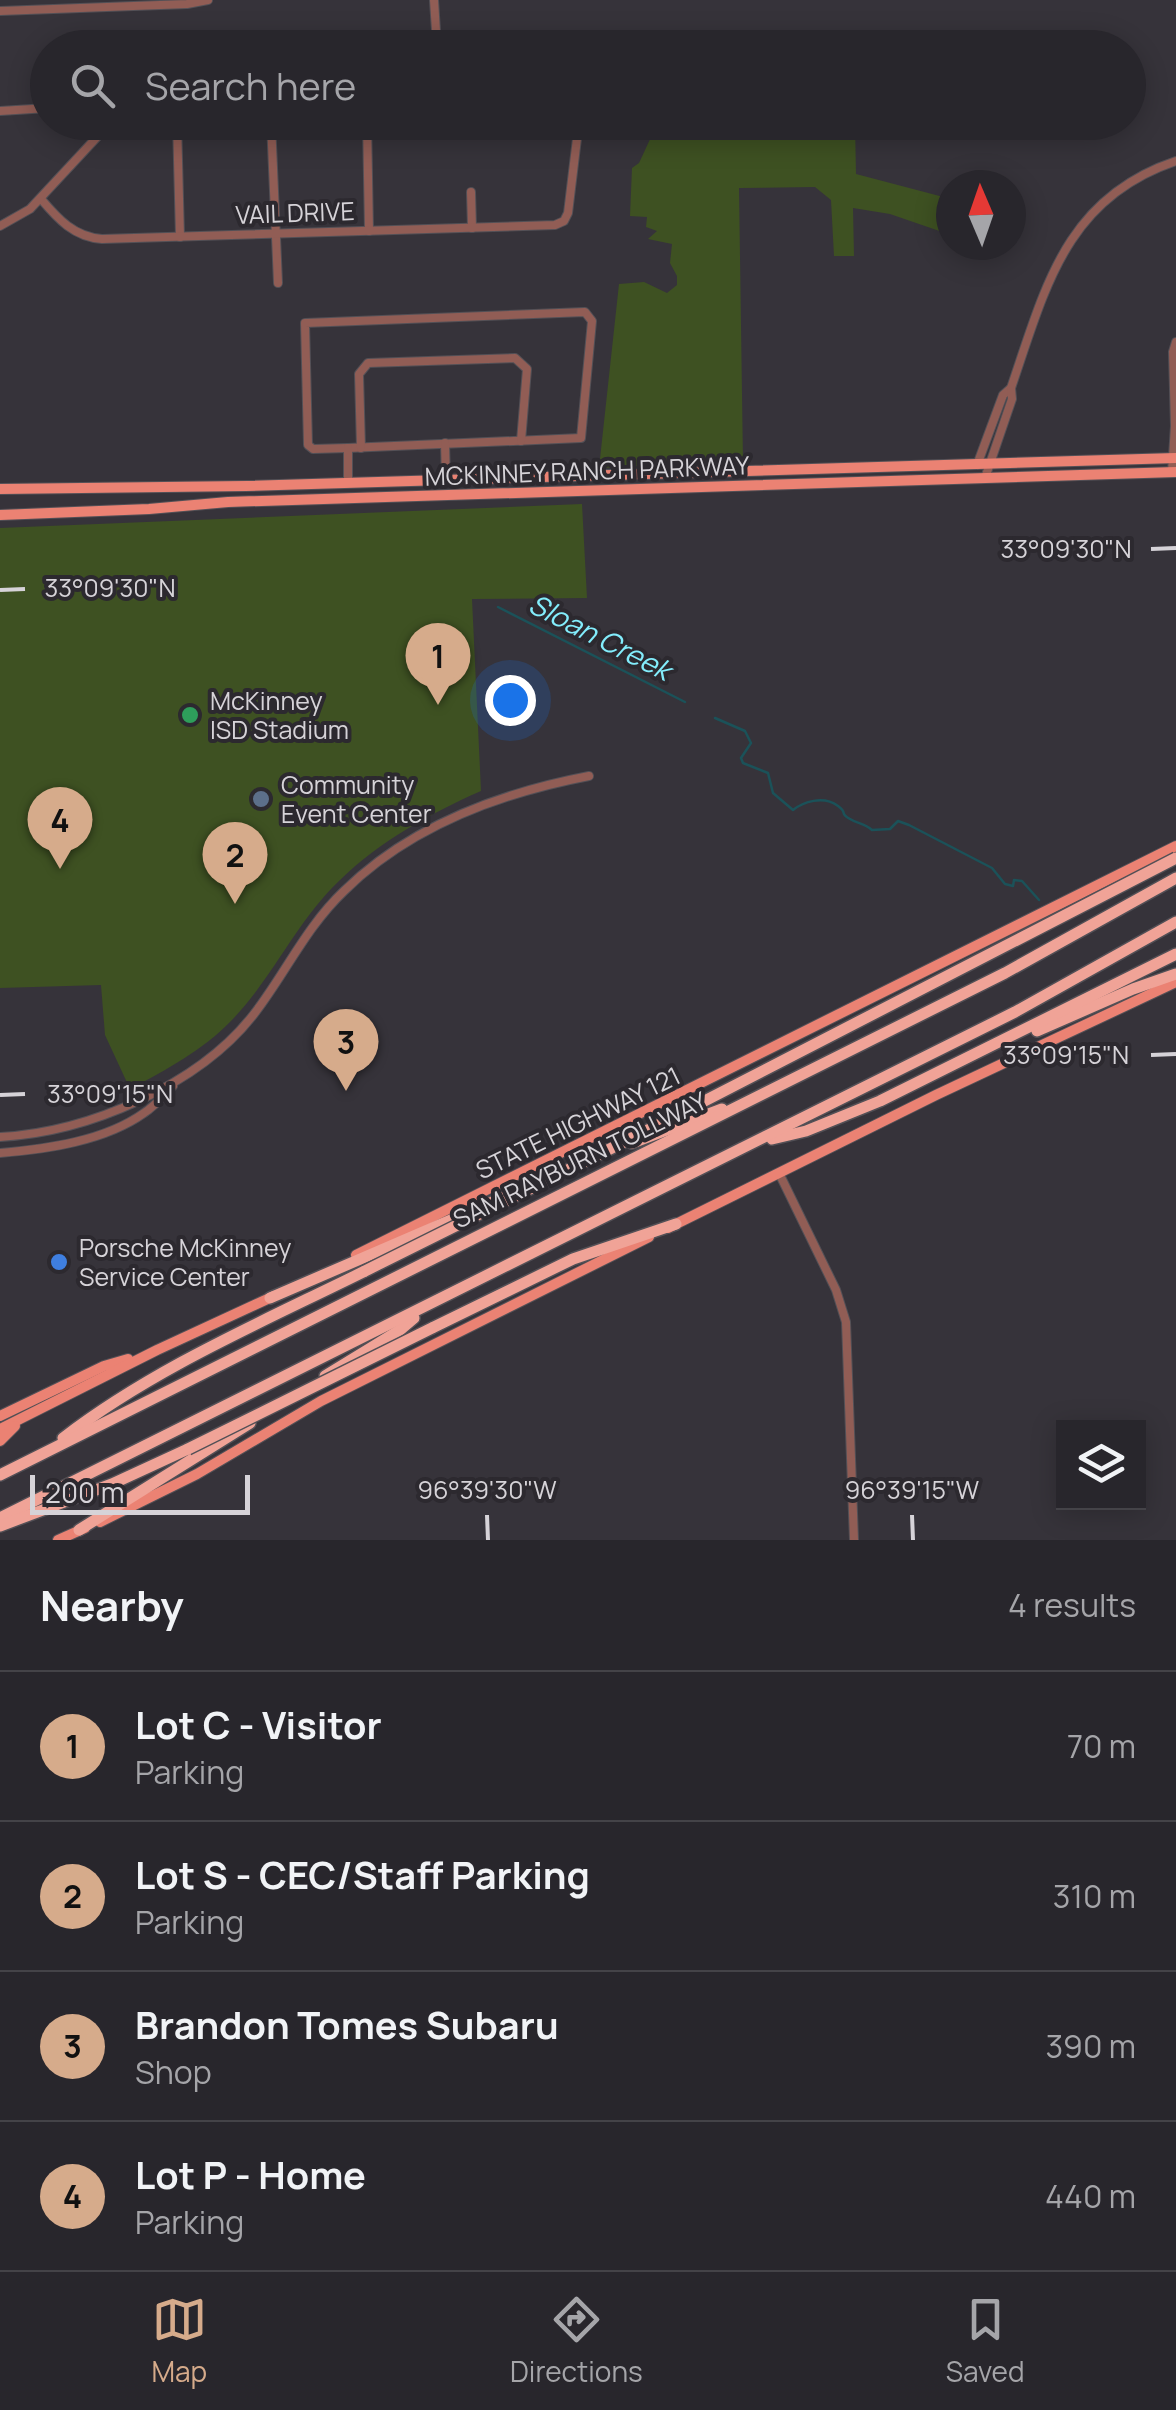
<!DOCTYPE html>
<html lang="en">
<head>
<meta charset="utf-8">
<style>
  :root { --surface:#28262c; --page:#302e34; --text:#f1f3f6; --muted:#a5a5a9; --line:#444348; --accent:#d6ab8b }
  body { margin:0; font-family:Manrope,sans-serif; background:var(--page); color:var(--text) }
  .controls { position:absolute; right:30px; bottom:30px; display:grid; overflow:hidden; border-radius:0px; box-shadow:0 5px 25px #0003 }
  .controls button { width:90px; height:90px; display:grid; place-items:center; padding:0; border:0; border-bottom:2px solid var(--line); background:var(--surface); color:var(--text); font:50px sans-serif }
  .compass { position:absolute; left:936px; top:170px; width:90px; height:90px; border-radius:50%; background:var(--surface); box-shadow:0 5px 25px #0003; rotate:358deg }
  .scale { position:absolute; left:30px; bottom:25px; width:220px; box-sizing:border-box; padding-left:10px; border:5px solid #d6d3d8; border-top:0; font-size:28px; line-height:35px; white-space:nowrap; color:#d6d3d8; -webkit-text-stroke:8px #2c292f; paint-order:stroke }
  .you { position:absolute; left:510px; top:700px; width:35px; height:35px; margin:-25px; border:8px solid #fff; border-radius:50%; background:#1a73e8; box-shadow:0 0 0 15px #1a73e833 }
  .badge { display:grid; place-items:center; width:65px; height:65px; border-radius:50%; background:var(--accent); color:#111; font-size:32px; font-weight:700 }
  .pin { position:absolute; translate:-50% -82px; filter:drop-shadow(0 2px 5px #0008) }
  .pin::after { content:''; position:absolute; top:52px; width:35px; height:30px; background:inherit; clip-path:polygon(0 0,100% 0,50% 100%) }
  .list { margin:0; padding:0; list-style:none }
  h2 { display:flex; justify-content:space-between; align-items:center; height:130px; margin:0; padding:0 40px; font-size:42px }
  h2 small { font-size:32px; font-weight:400; color:var(--muted) }
  .list li { display:grid; grid-template-columns:65px 1fr auto; gap:30px; align-items:center; box-sizing:border-box; height:150px; padding:0 40px; border-top:2px solid var(--line) }
  .list b { display:block; font-size:38px; white-space:nowrap }
  .list p { margin:0; font-size:32px; white-space:nowrap; color:var(--muted) }
  .list em { font-size:32px; font-style:normal; color:var(--muted) }
  .icon { flex:none; width:55px; height:55px; fill:none; stroke:currentColor; stroke-width:2; stroke-linecap:round; stroke-linejoin:round }
  .map { position:relative; flex:none; width:1176px; height:1540px; overflow:hidden }
  .search { position:absolute; background:var(--surface); box-shadow:0 5px 25px #0003; left:30px; right:30px; top:30px; height:110px; display:flex; align-items:center; gap:25px; box-sizing:border-box; padding:0 35px; border-radius:55px; color:var(--muted); font-size:38px }
  .sheet { height:730px; background:var(--surface) }
  nav { display:flex; justify-content:space-around; align-items:center; box-sizing:border-box; height:140px; border-top:2px solid var(--line); background:var(--surface); font-size:28px; color:var(--muted) }
  nav a { display:grid; justify-items:center; gap:5px }
  nav .on { color:var(--accent) }
  .map>svg:first-child { display:block }
</style>
</head>
<body>
<div class="map">
<svg width="1176" height="1540" viewBox="0 0 1176 1540">
  <rect width="100%" height="100%" fill="#36333a"/>
  <g fill="#3e5122">
    <polygon points="852,34 853,47 639,47 640,42 730,45 730,39"/>
    <polygon points="658,122 855,123 856,174 951,199 951,235 890,214 853,208 854,256 834,256 831,200 815,187 739,188 743,461 599,468 619,284 644,282 667,293 677,285 677,276 670,263 672,244 648,239 657,231 646,227 647,217 630,216 632,168 639,163"/>
    <path d="M582,504l5,94 -115,1 9,192c-52,23 -101,50 -142,90 -43,41 -66,97 -108,140 -28,29 -65,49 -101,68l-25,-54 -4,-50 -101,3v-460z"/>
  </g>
  <g fill="none" stroke-linecap="round" stroke-linejoin="round">
    <g stroke="#1b5259" stroke-width="2.5">
      <polyline points="498,607 685,702"/>
      <path d="M715,718l30,13 6,12 -10,15 2,5 25,10 5,20 20,17c10,-8 30,-15 45,-4 11,8 0,6 12,13 8,5 14,4 22,11l18,-1 8,-8 11,4 83,43 13,16 8,2 1,-6 8,1 17,19"/>
    </g>
    <g stroke="#535056" stroke-width="10">
      <g id="minor">
        <polyline points="434,0 436,31"/>
        <polyline points="0,11 187,4 208,0"/>
        <polyline points="0,111 48,108"/>
        <polyline points="177,122 180,237"/>
        <polyline points="271,122 278,283"/>
        <polyline points="367,122 369,231"/>
        <polyline points="471,192 472,228"/>
        <path d="M41,199c17,20 33,38 61,40l453,-14 9,-4 4,-8 11,-91"/>
        <polyline points="0,226 30,209 111,122"/>
        <polygon points="585,312 592,321 581,438 348,448 313,449 308,445 305,323"/>
        <polyline points="445,443 446,480"/>
        <polyline points="348,448 348,483"/>
        <polyline points="361,448 359,374 368,363 515,358 527,369 521,441"/>
        <polyline points="977,465 1003,395 1011,388"/>
        <polyline points="1172,472 1175,426 1173,352 1176,342"/>
        <path d="M985,478l27,-79 -1,-11c34,-99 54,-190 165,-227"/>
        <path d="M0,1137c89,-5 199,-52 254,-123 31,-40 52,-87 90,-123 65,-64 156,-98 245,-115"/>
        <path d="M0,1153c47,-4 105,-12 144,-40 11,-7 20,-18 29,-27"/>
        <polyline points="779,1173 836,1290 846,1322 854,1540"/>
      </g>
    </g>
    <g stroke="#535056" stroke-width="12">
      <g id="major">
        <polyline points="0,489 246,486 1176,458"/>
        <polyline points="0,515 149,509 228,502 1176,472"/>
        <polyline points="668,1228 936,1095 1176,982"/>
        <polyline points="356,1255 1176,846"/>
        <polyline points="0,1416 104,1366 128,1359"/>
        <polyline points="0,1429 157,1350 274,1296"/>
        <polyline points="0,1441 15,1426"/>
        <polyline points="100,1522 197,1474 321,1401 649,1237"/>
        <polyline points="58,1540 85,1528"/>
      </g>
    </g>
    <g stroke="#535056" stroke-width="14">
      <g id="highway">
        <polyline points="1037,1031 1133,989 1176,974"/>
        <polyline points="772,1139 806,1131 880,1101 1176,954"/>
        <polyline points="632,1143 722,1109"/>
        <polyline points="270,1298 504,1197"/>
        <polyline points="432,1328 573,1259 676,1224"/>
        <polyline points="325,1376 400,1330 414,1318"/>
        <path d="M63,1438c91,-70 199,-116 302,-167"/>
        <polyline points="0,1475 1005,973 1176,878"/>
        <polyline points="0,1518 1015,1012 1176,922"/>
        <polyline points="0,1526 112,1484 188,1449"/>
        <polyline points="79,1530 250,1423"/>
      </g>
    </g>
    <use href="#minor" stroke="#915d55" stroke-width="8"/>
    <use href="#major" stroke="#eb8273" stroke-width="10"/>
    <use href="#highway" stroke="#f0a397" stroke-width="11"/>
    <g stroke="#535056" stroke-width="14" stroke-linecap="butt">
      <g id="highway-bridge">
        <polyline points="365,1271 656,1126 1176,858"/>
        <polyline points="188,1449 432,1328"/>
      </g>
    </g>
    <use href="#highway-bridge" stroke="#f0a397" stroke-width="11"/>
  </g>
  <path fill="none" stroke="#d6d3d8" stroke-width="4" d="M1151,549l25,-1M0,590l25,-1M1151,1055l25,-1M0,1095l25,-1M487,1515l1,25M912,1515l1,25"/>
  <circle fill="#2e9e5b" stroke="#2c292f" stroke-width="4" cx="190" cy="715" r="10"/>
  <circle fill="#5c6f8a" stroke="#2c292f" stroke-width="4" cx="261" cy="799" r="10"/>
  <circle fill="#3f7fe0" stroke="#2c292f" stroke-width="4" cx="59" cy="1262" r="10"/>
  <g text-anchor="middle" stroke-width="8" stroke-linejoin="round" paint-order="stroke">
    <g font-size="25" fill="#d6d3d8" stroke="#2c292f">
      <text transform="translate(295 213) rotate(-2)" y="9">VAIL DRIVE</text>
      <text transform="translate(587 471) rotate(-2)" y="9">MCKINNEY RANCH PARKWAY</text>
      <text transform="translate(578 1123) rotate(-26)" y="9">STATE HIGHWAY 121</text>
      <text transform="translate(580 1160) rotate(-26)" y="9">SAM RAYBURN TOLLWAY</text>
    </g>
    <g font-size="25" fill="#d6d3d8" stroke="#2c292f" text-anchor="start">
      <text x="210" y="710">McKinney<tspan x="210" dy="29">ISD Stadium</tspan></text>
      <text x="281" y="794">Community<tspan x="281" dy="29">Event Center</tspan></text>
      <text x="79" y="1257">Porsche McKinney<tspan x="79" dy="29">Service Center</tspan></text>
    </g>
    <g font-size="28" font-style="italic" fill="#83edfc" stroke="#2c292f">
      <text transform="translate(600 637) rotate(27)" y="10">Sloan Creek</text>
    </g>
  </g>
  <g font-size="25" text-anchor="middle" fill="#d6d3d8" stroke="#2c292f" stroke-width="8" stroke-linejoin="round" paint-order="stroke">
    <text x="1066" y="558">33°09'30"N</text>
    <text x="110" y="597">33°09'30"N</text>
    <text x="1066" y="1064">33°09'15"N</text>
    <text x="110" y="1103">33°09'15"N</text>
    <text x="487" y="1499">96°39'30"W</text>
    <text x="912" y="1499">96°39'15"W</text>
  </g>
</svg>
<div class="controls">
<button><svg class="icon" aria-label="layers" viewBox="0 0 24 24"><path d="M12 4l9 5-9 5-9-5zM3 14l9 5 9-5"/></svg></button>
</div>
<svg class="compass" viewBox="-18 -18 36 36"><path d="M0-13l5 13h-10z" fill="#e53935"/><path d="M0 13l5-13h-10z" fill="#a5a5a9"/></svg>
<div class="scale">200 m</div>
<div class="you"></div>
<div class="pin badge" style="left:438px;top:705px">1</div>
<div class="pin badge" style="left:235px;top:904px">2</div>
<div class="pin badge" style="left:346px;top:1091px">3</div>
<div class="pin badge" style="left:60px;top:869px">4</div>
<div class="search"><svg class="icon" aria-label="search" viewBox="0 0 24 24"><circle cx="10" cy="10" r="6"/><path d="M15 15l6 6"/></svg>Search here</div>
</div>
<section class="sheet">
<h2>Nearby<small>4 results</small></h2>
<ul class="list">
<li><span class="badge">1</span><div><b>Lot C - Visitor</b><p>Parking</p></div><em>70 m</em></li>
<li><span class="badge">2</span><div><b>Lot S - CEC/Staff Parking</b><p>Parking</p></div><em>310 m</em></li>
<li><span class="badge">3</span><div><b>Brandon Tomes Subaru</b><p>Shop</p></div><em>390 m</em></li>
<li><span class="badge">4</span><div><b>Lot P - Home</b><p>Parking</p></div><em>440 m</em></li>
</ul>
</section>
<nav>
<a class="on"><svg class="icon" aria-label="map" viewBox="0 0 24 24"><path d="M3 6l6-2 6 2 6-2v14l-6 2-6-2-6 2zM9 4v14M15 6v14"/></svg>Map</a>
<a><svg class="icon" aria-label="directions" viewBox="0 0 24 24"><path d="M12 3l9 9-9 9-9-9zM9 14v-3h6M13 9l2 2-2 2"/></svg>Directions</a>
<a><svg class="icon" aria-label="saved" viewBox="0 0 24 24"><path d="M7 4h10v16l-5-4-5 4z"/></svg>Saved</a>
</nav>
</body>
</html>
